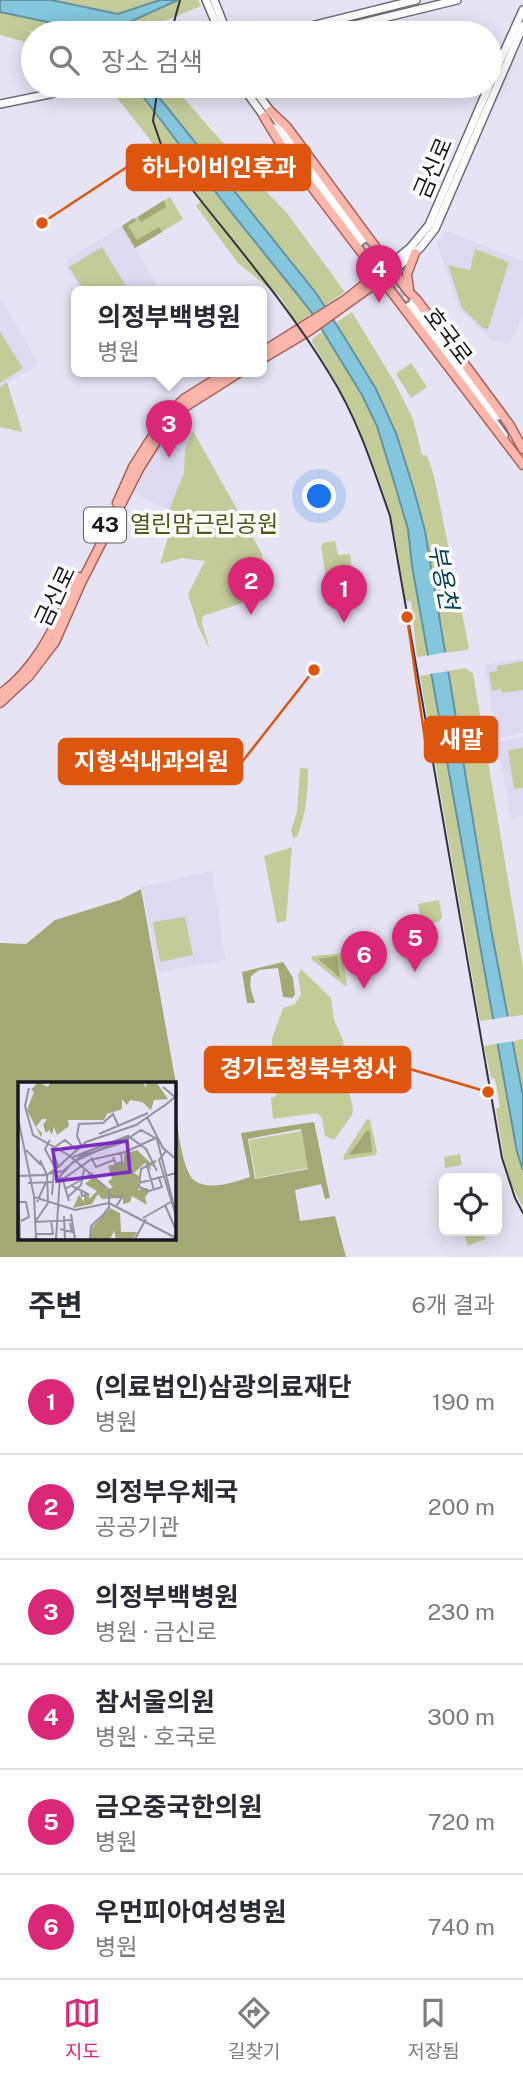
<!DOCTYPE html>
<html lang="ko">
<head>
<meta charset="utf-8">
<style>
  :root { --surface:#fff; --page:#f7f7f7; --text:#2b2b33; --muted:#7c7c81; --line:#e1e1e2; --accent:#db2777 }
  body { margin:0; font-family:"Public Sans","Noto Sans KR",sans-serif; background:var(--page); color:var(--text) }
  .controls { position:absolute; right:21px; bottom:21px; display:grid; overflow:hidden; border-radius:10px; box-shadow:0 4px 18px #0003 }
  .controls button { width:63px; height:63px; display:grid; place-items:center; padding:0; border:0; border-bottom:2px solid var(--line); background:var(--surface); color:var(--text); font:35px sans-serif }
  .you { position:absolute; left:320px; top:497px; width:24px; height:24px; margin:-18px; border:5px solid #fff; border-radius:50%; background:#1a73e8; box-shadow:0 0 0 10px #1a73e833 }
  .badge { display:grid; place-items:center; width:46px; height:46px; border-radius:50%; background:var(--accent); color:#fff; font-size:23px; font-weight:700 }
  .pin { position:absolute; translate:-50% -58px; filter:drop-shadow(0 2px 4px #0008) }
  .pin::after { content:''; position:absolute; top:37px; width:24px; height:21px; background:inherit; clip-path:polygon(0 0,100% 0,50% 100%) }
  .popup { position:absolute; left:71px; top:286px; width:196px; height:91px; box-sizing:border-box; display:grid; place-content:center; border-radius:10px; background:var(--surface); filter:drop-shadow(0 2px 5px #0005); font-size:23px; white-space:nowrap; color:var(--muted) }
  .popup b { font-size:26px; color:var(--text) }
  .popup::after { content:''; position:absolute; left:50%; top:100%; margin-left:-14px; border:14px solid transparent; border-top-color:var(--surface) }
  .list { margin:0; padding:0; list-style:none }
  h2 { display:flex; justify-content:space-between; align-items:center; height:91px; margin:0; padding:0 28px; font-size:30px }
  h2 small { font-size:23px; font-weight:400; color:var(--muted) }
  .list li { display:grid; grid-template-columns:46px 1fr auto; gap:21px; align-items:center; box-sizing:border-box; height:105px; padding:0 28px; border-top:2px solid var(--line) }
  .list b { display:block; font-size:26px; white-space:nowrap }
  .list p { margin:0; font-size:23px; white-space:nowrap; color:var(--muted) }
  .list em { font-size:23px; font-style:normal; color:var(--muted) }
  .icon { flex:none; width:38px; height:38px; fill:none; stroke:currentColor; stroke-width:2; stroke-linecap:round; stroke-linejoin:round }
  .map { position:relative; flex:none; width:523px; height:1257px; overflow:hidden }
  .search { position:absolute; background:var(--surface); box-shadow:0 4px 18px #0003; left:21px; right:21px; top:21px; height:77px; display:flex; align-items:center; gap:18px; box-sizing:border-box; padding:0 24px; border-radius:38px; color:var(--muted); font-size:26px }
  .sheet { height:721px; background:var(--surface) }
  nav { display:flex; justify-content:space-around; align-items:center; box-sizing:border-box; height:98px; border-top:2px solid var(--line); background:var(--surface); font-size:19px; color:var(--muted) }
  nav a { display:grid; justify-items:center; gap:4px }
  nav .on { color:var(--accent) }
  .map>svg:first-child { display:block }
</style>
</head>
<body>
<div class="map">
<svg width="523" height="1257" viewBox="0 0 523 1257">
  <rect width="100%" height="100%" fill="#e6e4f4"/>
  <g fill="#dcd9f0">
    <polygon points="122,226 159,289 155,292 82,292 66,267 67,260"/>
    <polygon points="449,232 523,261 523,316 516,332 508,344 492,340 459,309 438,248 437,242 444,233"/>
    <polygon points="2,301 39,364 0,387 0,302"/>
    <polygon points="183,421 193,431 185,449 184,473 169,510 133,493 161,443 178,422"/>
    <polygon points="523,658 523,733 496,739 485,665"/>
    <polygon points="523,737 523,816 511,818 497,742"/>
    <polygon points="212,871 225,960 158,972 142,887"/>
  </g>
  <g fill="#c3cb99">
    <polygon points="0,0 198,0 201,6 134,33 39,33 27,30 33,34 33,44 0,35"/>
    <polygon points="141,86 173,86 261,186 286,212 345,292 298,323 294,320 281,298 237,262 196,206 201,201 173,164 168,167 148,137 113,93"/>
    <polygon points="170,197 183,219 135,248 122,226"/>
    <polygon points="102,247 126,286 116,292 85,292 69,267"/>
    <polygon points="475,249 509,262 488,329 484,329 462,308 448,265 470,270"/>
    <path d="M352,312l43,71 18,36 9,36 5,1 7,20 35,172 -2,2 -50,7 -6,-56h-5c-5,-26 -8,-53 -14,-79 -17,-65 -45,-123 -80,-180l1,-4z"/>
    <polygon points="0,332 23,368 0,383"/>
    <polygon points="411,363 427,387 411,398 396,374"/>
    <polygon points="7,382 22,431 21,432 0,427 0,387"/>
    <polygon points="193,431 262,554 269,594 203,616 202,623 210,650 198,626 188,594 205,561 182,558 160,564 168,537 169,510 184,473 185,449"/>
    <polygon points="335,541 338,555 350,554 354,583 341,570 333,571 336,589 328,590 321,547 323,543"/>
    <polygon points="523,661 523,690 502,693 501,689 492,691 489,672 497,671 497,666"/>
    <polygon points="465,668 473,673 523,968 523,1015 480,1021 420,676"/>
    <polygon points="523,748 523,788 514,789 508,750"/>
    <path d="M300,768l8,1c0,23 -2,46 -11,68l-4,1 -2,-8 6,-18z"/>
    <polygon points="292,847 286,921 277,923 264,856"/>
    <polygon points="439,900 442,917 439,922 422,925 418,904"/>
    <polygon points="185,917 193,955 160,962 153,922"/>
    <polygon points="342,953 347,985 345,986 311,959 312,956"/>
    <polygon points="301,969 331,998 334,1020 343,1040 347,1083 353,1109 352,1115 334,1140 325,1136 322,1118 317,1113 273,1119 271,1098 276,1096 269,1076 279,1073 284,1063 283,1057 272,1050 272,1039 283,1008 295,1004 301,995 298,975"/>
    <polygon points="523,1039 523,1208 506,1173 496,1109 500,1107 495,1079 491,1078 484,1046"/>
    <polygon points="367,1119 370,1120 377,1152 375,1155 344,1160 343,1157"/>
    <polygon points="301,1131 308,1168 256,1178 249,1140"/>
    <polygon points="460,1154 462,1165 445,1168 444,1157"/>
    <polygon points="477,1231 482,1231 485,1239 468,1246 464,1235"/>
  </g>
  <g fill="#a2a974" fill-rule="evenodd">
    <polygon points="164,200 166,207 141,222 138,217"/>
    <polygon points="134,218 136,221 128,226 137,240 159,227 162,232 135,248 122,226"/>
    <path d="M141,889l37,206 -5,1c4,19 7,74 22,85 14,10 40,1 55,-4l-9,-44 73,-11 16,76 -5,1 -4,-15 -26,6 5,31 35,-5 11,41h-346v-314l26,1 29,-24 65,-20zM19,1084h154v154h-154zM301,1129l7,40 -53,10 -7,-40z"/>
    <polygon points="337,956 340,978 318,959"/>
    <path d="M283,962l10,16 2,17 -3,3 -9,-1 -5,-29 -19,2 -8,6c-2,11 1,16 4,27h-8l-5,-31z"/>
    <polygon points="367,1130 370,1132 372,1152 349,1155"/>
  </g>
  <g fill="#84c6db" stroke="#6492a2" stroke-width="2">
    <polygon points="0,0 51,0 118,14 160,0 178,0 114,29 114,33 85,33 76,28 0,12"/>
    <polygon points="135,86 150,86 316,293 343,335 376,389 396,433 414,490 425,531 491,929 523,1096 523,1170 517,1152 412,566 408,529 395,485 377,426 362,395 310,310 227,207"/>
  </g>
  <g fill="#e6e4f4">
    <polygon points="447,652 450,671 429,674 426,656"/>
    <polygon points="511,1016 516,1041 494,1044 489,1020"/>
  </g>
  <g fill="none" stroke-linecap="round" stroke-linejoin="round">
    <polyline stroke="#c7c5d4" stroke-width="7" stroke-dasharray="7 3.5" stroke-linecap="butt" points="360,242 409,306"/>
    <g stroke="#6b6a77" stroke-width="10">
      <g id="secondary">
        <polyline points="206,0 220,33"/>
        <polyline points="214,0 227,33"/>
        <polyline points="283,33 416,0"/>
        <polyline points="322,33 457,0"/>
        <polyline points="490,83 523,10"/>
        <polyline points="242,86 266,119"/>
        <polyline points="252,86 364,239"/>
        <polyline points="0,104 89,86"/>
        <polyline points="274,128 360,242"/>
        <polyline points="389,265 410,248 429,225 489,86"/>
        <polyline points="393,271 420,248 435,229 523,26"/>
        <polyline points="413,302 498,416"/>
        <polyline points="409,306 504,435"/>
      </g>
    </g>
    <g stroke="#ab6058" stroke-width="11">
      <g id="primary">
        <polyline points="270,111 287,127 408,291 417,300 509,424 523,449"/>
        <polyline points="264,117 286,153 523,465"/>
        <polyline points="409,290 407,274 415,253"/>
        <polyline points="262,352 345,300 389,265"/>
        <polyline points="262,359 309,331 393,271"/>
        <polyline points="172,410 184,399 227,372"/>
        <polyline points="117,503 133,467 163,420"/>
        <path d="M0,694c40,-28 58,-76 79,-117"/>
        <polyline points="0,703 29,676 55,642 81,583 139,469 169,421 180,410 240,372"/>
      </g>
    </g>
    <use href="#secondary" stroke="#fff" stroke-width="7"/>
    <use href="#primary" stroke="#fcb7ad" stroke-width="8"/>
    <g stroke="#35333b" stroke-width="2">
      <polyline points="171,33 180,0"/>
      <path d="M158,86l-5,35 11,32c55,74 118,142 165,220 28,44 44,94 61,143l112,642 13,40 8,15"/>
    </g>
  </g>
  <g text-anchor="middle" stroke-width="7" stroke-linejoin="round" paint-order="stroke">
    <rect fill="#fff" stroke="#5e5d62" stroke-width="2" x="84" y="507.5" width="42" height="35" rx="5"/>
    <g font-size="21" font-weight="bold" fill="#19181e">
      <text x="105" y="532">43</text>
    </g>
    <g font-size="23" fill="#19181e" stroke="#fff">
      <text transform="translate(433 168) rotate(-67)" y="8">금신로</text>
      <text transform="translate(448 336) rotate(53)" y="8">호국로</text>
      <text transform="translate(55 596) rotate(-65)" y="8">금신로</text>
    </g>
    <g font-size="23" fill="#52581c" stroke="#fff">
      <text x="204" y="532">열린맘근린공원</text>
    </g>
    <g font-size="24" font-style="italic" fill="#054352" stroke="#fff">
      <text transform="translate(443 577) rotate(79)" y="8">부용천</text>
    </g>
  </g>
  <g transform="translate(18 1082)">
    <rect width="158" height="158" fill="#e6e4f4"/>
    <path d="M20,0l10,5 3,-5h92l3,6 1,-6h9l12,17 -14,1 -3,10 -9,-8 -12,-2 -3,5 -5,-6v10l-15,5 -3,6h-36l1,6 -12,9 -3,-8 -2,8 -3,-5 -3,3 -3,-8 4,-6h-5l-6,8 6,6 -1,4 -14,-27 7,-18 -3,-2zM119,68l19,18 -6,-3 1,6 -6,-8 -11,10 5,3 -1,14 9,-2 2,4 -4,5 2,8 -15,-9 -2,6 -7,2v-6l-21,1 -4,-5 -6,10 -19,4 6,-13 5,7v-6l5,-1v4l8,-8 -12,-7 9,-8 13,14 6,-3 -5,-5 4,-4 -4,-12 16,-4v-8zM92,126l10,5 1,19h16l-4,7h-17l-2,-8 -4,8h-19l-1,-9z" fill="#a2a974"/>
    <path fill="none" stroke="#94929e" stroke-width="2" d="M11,6l-4,18 8,29 37,21M145,25l12,-10 -12,-10M129,35l16,31 13,11M0,36l16,78 2,43M81,52l49,-21M32,58l-5,9 10,19M63,63l-4,-9 2,-12 24,-1 10,-9 5,11M33,66l8,20M34,67l13,-9 12,10M8,68l15,15M148,69l-7,9 17,56M52,74l39,34M55,75l55,-21 18,13 11,22M73,75l5,10 18,-7M95,75l3,7 6,-2 -1,-10M57,79l55,-25M138,79l-15,8 -2,18 10,4 13,-4 -3,-9M43,82l25,-22 50,-17 29,-20M129,84l7,24M0,91l1,-21M24,93l21,-4 18,-15 40,-13 20,-13 16,9 19,75M0,94l29,-1 16,-12M0,94l22,-1M44,95l7,24M41,100l31,-22 35,-8 33,-15M10,101l26,-1M121,101l37,-10M0,102l2,55M54,104l16,8 -6,2 -1,-4M47,107l28,-16M34,113l2,-25M93,114l11,1 -6,10M16,115l41,13 34,-7M50,115l13,-12 3,-15M0,117l2,40M0,120h8l3,15 -8,4M19,120l9,-20M91,121l67,35M147,123l10,23M53,132l4,25M85,133l6,-8v-16M46,134l1,23M125,136l28,-16M16,140l39,-2M17,140l13,-19 -1,-28 -7,-15M42,147l12,3 -2,-9M17,152h18l-2,-13M38,157l4,-63 14,-15M72,157l1,-13 13,-12M117,157l11,-20"/>
    <path fill="#7b2cbf" fill-opacity="0.15" stroke="#7b2cbf" stroke-width="3.5" d="M109,59l3,31 -73,9 -4,-31z"/>
    <rect width="158" height="158" fill="none" stroke="#19181e" stroke-width="3.5"/>
  </g>
  <path fill="none" stroke="#de560d" stroke-width="2.5" d="M42 223L127 167M407 617L425 739M314 670L242 762M488 1092L410 1069"/>
  <g fill="#de560d" stroke="#fff" stroke-width="2.5">
    <circle cx="42" cy="223" r="7"/>
    <circle cx="407" cy="617" r="7"/>
    <circle cx="314" cy="670" r="7"/>
    <circle cx="488" cy="1092" r="7"/>
  </g>
  <g fill="#de560d" stroke="#de560d" stroke-width="2.5">
    <rect x="127" y="145" width="183" height="45" rx="7"/>
    <rect x="425" y="717" width="72" height="45" rx="7"/>
    <rect x="59" y="739" width="183" height="45" rx="7"/>
    <rect x="205" y="1047" width="205" height="45" rx="7"/>
  </g>
  <g font-size="24" text-anchor="middle" font-weight="bold" fill="#fff">
    <text x="219" y="176">하나이비인후과</text>
    <text x="461" y="748">새말</text>
    <text x="151" y="770">지형석내과의원</text>
    <text x="308" y="1077">경기도청북부청사</text>
  </g>
</svg>
<div class="controls">
<button><svg class="icon" aria-label="locate" viewBox="0 0 24 24"><circle cx="12" cy="12" r="6"/><path d="M12 2v4M12 18v4M2 12h4M18 12h4"/></svg></button>
</div>
<div class="you"></div>
<div class="pin badge" style="left:344px;top:623px">1</div>
<div class="pin badge" style="left:251px;top:615px">2</div>
<div class="pin badge" style="left:169px;top:458px">3</div>
<div class="popup"><b>의정부백병원</b>병원</div>
<div class="pin badge" style="left:379px;top:303px">4</div>
<div class="pin badge" style="left:415px;top:972px">5</div>
<div class="pin badge" style="left:364px;top:989px">6</div>
<div class="search"><svg class="icon" aria-label="search" viewBox="0 0 24 24"><circle cx="10" cy="10" r="6"/><path d="M15 15l6 6"/></svg>장소 검색</div>
</div>
<section class="sheet">
<h2>주변<small>6개 결과</small></h2>
<ul class="list">
<li><span class="badge">1</span><div><b>(의료법인)삼광의료재단</b><p>병원</p></div><em>190 m</em></li>
<li><span class="badge">2</span><div><b>의정부우체국</b><p>공공기관</p></div><em>200 m</em></li>
<li><span class="badge">3</span><div><b>의정부백병원</b><p>병원 · 금신로</p></div><em>230 m</em></li>
<li><span class="badge">4</span><div><b>참서울의원</b><p>병원 · 호국로</p></div><em>300 m</em></li>
<li><span class="badge">5</span><div><b>금오중국한의원</b><p>병원</p></div><em>720 m</em></li>
<li><span class="badge">6</span><div><b>우먼피아여성병원</b><p>병원</p></div><em>740 m</em></li>
</ul>
</section>
<nav>
<a class="on"><svg class="icon" aria-label="map" viewBox="0 0 24 24"><path d="M3 6l6-2 6 2 6-2v14l-6 2-6-2-6 2zM9 4v14M15 6v14"/></svg>지도</a>
<a><svg class="icon" aria-label="directions" viewBox="0 0 24 24"><path d="M12 3l9 9-9 9-9-9zM9 14v-3h6M13 9l2 2-2 2"/></svg>길찾기</a>
<a><svg class="icon" aria-label="saved" viewBox="0 0 24 24"><path d="M7 4h10v16l-5-4-5 4z"/></svg>저장됨</a>
</nav>
</body>
</html>
